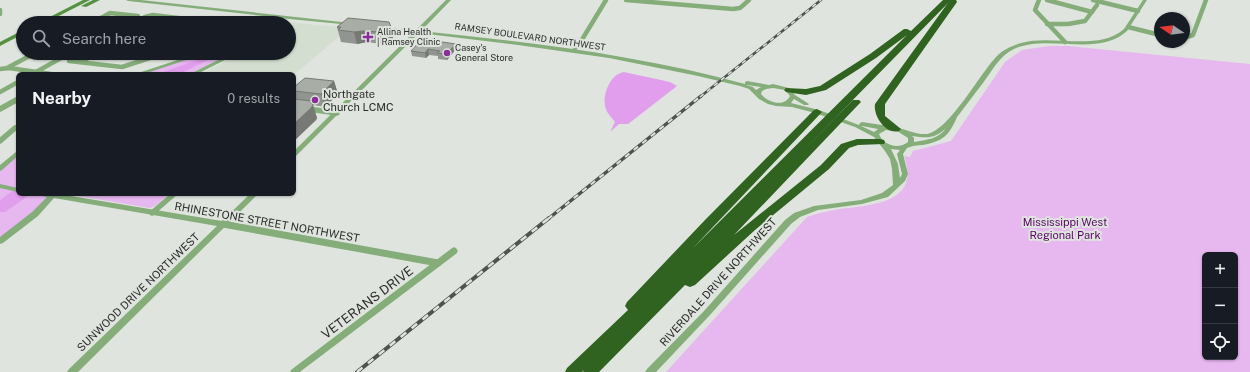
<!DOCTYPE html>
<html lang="en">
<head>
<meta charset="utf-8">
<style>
  :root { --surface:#171b24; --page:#242831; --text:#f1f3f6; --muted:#9ea1a6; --line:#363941 }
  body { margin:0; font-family:"Public Sans",sans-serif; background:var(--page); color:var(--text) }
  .controls { position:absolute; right:12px; bottom:12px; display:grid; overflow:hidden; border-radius:6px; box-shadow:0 1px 3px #0004 }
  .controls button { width:36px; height:36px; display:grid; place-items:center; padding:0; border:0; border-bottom:1px solid var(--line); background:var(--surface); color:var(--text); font:20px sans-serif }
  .compass { position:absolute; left:1154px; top:12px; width:36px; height:36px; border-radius:50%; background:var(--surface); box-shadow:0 1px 3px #0004; rotate:283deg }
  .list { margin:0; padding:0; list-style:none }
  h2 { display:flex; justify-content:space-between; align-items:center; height:52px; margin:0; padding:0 16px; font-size:17px }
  h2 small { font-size:13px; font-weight:400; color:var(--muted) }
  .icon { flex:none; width:22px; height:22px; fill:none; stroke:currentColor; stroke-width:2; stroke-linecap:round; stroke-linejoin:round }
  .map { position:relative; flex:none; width:1250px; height:372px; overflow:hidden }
  .search { position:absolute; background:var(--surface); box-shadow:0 1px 3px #0004; left:16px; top:16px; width:280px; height:44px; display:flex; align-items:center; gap:10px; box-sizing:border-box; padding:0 14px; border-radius:22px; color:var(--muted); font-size:15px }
  .panel { position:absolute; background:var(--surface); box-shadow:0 1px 3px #0004; left:16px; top:72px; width:280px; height:124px; border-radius:6px }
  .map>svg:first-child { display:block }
</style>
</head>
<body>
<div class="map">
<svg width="1250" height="372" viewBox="0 0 1250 372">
  <rect width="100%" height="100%" fill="#dfe5de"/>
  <polygon fill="#d3ded0" points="287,22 349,28 294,75 201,74 242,53 289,53 289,23 285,23"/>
  <g fill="#e7b7f0" fill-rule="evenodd">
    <path d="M1049,46h19l182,18v308h-584l141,-155c11,-4 22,-6 33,-8 33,-4 81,-6 64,-53l6,1 3,-6 38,-10 54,-79 17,-12zM1205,255h30v102h-30z"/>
    <polygon points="207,53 232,53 190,74 140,74"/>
    <polygon points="18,156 18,194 50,194 44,202 0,239 0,171"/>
    <polygon points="66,194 169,194 155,206 150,208"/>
  </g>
  <g fill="#e19eec">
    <polygon points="203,58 210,59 179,74 157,74"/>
    <path d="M624,72l46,10 7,4 -45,35 -4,3h-9l-9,8 5,-10c-3,-4 -8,-9 -9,-13 -5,-13 4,-35 18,-37z"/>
    <polygon points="18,187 18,194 31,194 5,212 0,212 0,200"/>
  </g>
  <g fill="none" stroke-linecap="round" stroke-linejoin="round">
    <g stroke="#85ad7a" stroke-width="4.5">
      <polyline points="626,0 733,9 740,8 749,0"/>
      <polyline points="1039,0 1035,10 1065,42"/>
      <polyline points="1047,0 1092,12"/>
      <polyline points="1093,0 1138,11"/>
      <polyline points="0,10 0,14"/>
      <polyline points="92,23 110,13 138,16"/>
      <polyline points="134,23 145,17 153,15 220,23"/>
      <polyline points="241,23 246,20"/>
      <polyline points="1047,24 1068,24 1085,21 1097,5"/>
      <polyline points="1128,27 1160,35"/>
      <polyline points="1184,38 1193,35 1206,0"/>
      <polyline points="575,48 583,38 606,0"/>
      <polyline points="101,53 135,57 140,58 141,61"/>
      <polyline points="226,53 234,54"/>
      <polyline points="69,61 122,67 165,53"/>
      <polyline points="81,62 97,53"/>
      <polyline points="7,68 35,53"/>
      <polyline points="0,69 9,68 51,74"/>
      <polyline points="36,72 70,53"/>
      <polyline points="0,92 18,82"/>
    </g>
    <g stroke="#85ad7a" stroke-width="5.5">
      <polyline points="294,107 337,113"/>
      <polyline points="0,109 18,99"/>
      <polyline points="0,141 15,128"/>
      <polyline points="152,213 174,194"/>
    </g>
    <g stroke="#85ad7a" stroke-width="7">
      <polyline points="223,224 438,263"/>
      <polyline points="294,372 454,251"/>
    </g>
    <g fill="#85ad7a" fill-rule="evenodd">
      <polygon points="126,0 141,0 351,23 353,24 351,25 279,18 270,23 264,23 273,17 128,1"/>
      <path d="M446,0h5l-30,31c109,11 218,24 324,53v-2l2,-1 22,4 4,-1 16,4 6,7 14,9 -1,1h-4l-10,-6 -3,4 28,7 40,15 1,-2 2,-1c11,2 22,3 33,5 10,2 21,8 32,7 23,-4 53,-61 70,-78 7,-7 15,-10 24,-13 31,-9 77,9 103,-14l19,-29h4l-20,31c-29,27 -79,2 -113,18 -14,6 -22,22 -31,34 -9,11 -17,23 -26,34 -8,19 -14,24 -34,28 -6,0 -11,1 -16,3l-4,6 5,20 -3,7 -17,16 -26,7 -44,6 -18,7 -9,7 -81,91 -54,57h-11l2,-3 57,-58 81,-91 9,-7 20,-7 47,-6 21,-7 11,-8 -1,-16 -2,-10 -5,-8 -11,-14 -19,-10 -40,-14 -23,-6 -16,-1 -8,-2 -9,-5 -10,-10 -9,-3 -42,-10 -89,-18 -91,-13 -99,-12 -123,123 -2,1v-6l119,-118 -30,-3 -2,-1v-2l35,3zM746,85h1l14,2 -5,3 -3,-3zM773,88l12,2 5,6c-6,12 -23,6 -29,-2l1,-3 4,-2zM861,126h1l16,3 -4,3zM946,128c-7,11 -20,12 -32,14v-4l-2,-2c15,2 23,3 34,-8zM886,130l11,1 11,7v4c-10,8 -25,3 -29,-8zM891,149l9,1 -3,4 5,20 -2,4 -2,-14z"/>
      <polygon points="199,53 207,53 144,74 135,74"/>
      <polygon points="232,53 239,53 197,74 190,74"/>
      <polygon points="18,151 18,156 2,170 0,171 0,165 16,152"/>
      <polygon points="0,184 18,188 18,192 0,188"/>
      <polygon points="41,194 59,194 222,221 250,194 258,194 78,372 67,372 69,369 217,226 54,198 38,216 3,243 0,244 0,237 32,212 47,197 42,196"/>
    </g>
    <g fill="#549142" fill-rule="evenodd">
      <polygon points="83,0 90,0 45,23 38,23"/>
      <polygon points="93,0 100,0 86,7 81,6"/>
      <polygon points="23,30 23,34 0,46 0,42"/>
    </g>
    <g fill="#2f631f" fill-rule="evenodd">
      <polygon points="943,0 951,0 787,167 853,100 859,100 861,102 859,104 734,235 821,165 841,144 857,139 880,139 884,140 885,142 884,144 858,145 849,148 829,169 755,230 695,285 690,287 685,285 599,372 583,372 584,370 582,372 565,372 567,368 628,310 625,306 627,302 705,220 814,110 817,109 822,112 693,248 907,35 876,58 826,90 806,95 786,92 784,90 786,88 806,89 820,86 870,54 904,29 907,29 911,31"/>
      <path d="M950,0h6l1,2 -72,102v12l16,13 -2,2c-13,4 -26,-15 -24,-27z"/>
    </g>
    <g stroke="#4f534f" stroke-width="2.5">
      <polyline id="rail-far2" points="700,97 821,0"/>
    </g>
    <g stroke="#4f534f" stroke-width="3.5">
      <polyline id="rail-far1" points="548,219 701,96"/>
    </g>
    <g stroke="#4f534f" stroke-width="4">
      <polyline id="rail" points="357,372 549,218"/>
    </g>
    <use href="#rail-far2" stroke="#dfe5de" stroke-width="1.5" stroke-dasharray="4.5" stroke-linecap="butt"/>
    <use href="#rail-far1" stroke="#dfe5de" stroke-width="2" stroke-dasharray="5.5" stroke-linecap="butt"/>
    <use href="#rail" stroke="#dfe5de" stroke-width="2.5" stroke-dasharray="7" stroke-linecap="butt"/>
  </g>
  <g fill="#90958f">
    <polygon points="389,22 393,38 391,42 383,42 381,44 367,42 357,44 341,42 337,27"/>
    <polygon points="456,44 456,49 447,60 438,59 438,56 429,55 426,58 412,56 411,51"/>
    <polygon points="334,81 338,94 325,107 313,105 317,118 316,120 294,141 294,87"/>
  </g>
  <g fill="#767974">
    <polygon points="391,27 393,38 391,42 389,31"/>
    <polygon points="380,30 383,42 381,44 378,32"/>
    <polygon points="364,31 367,42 357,44 354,32"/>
    <polygon points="456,44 456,49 447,60 446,54"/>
    <polygon points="428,49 429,55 426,58 425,53"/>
    <polygon points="334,81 338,94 325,107 321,94"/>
    <polygon points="313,105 317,118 316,120 294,141 294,124"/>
  </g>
  <g fill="#a8ada6" stroke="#767974">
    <polygon points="348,18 389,22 391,27 389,31 380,30 378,32 364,31 354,32 338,30 341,27 337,27"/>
    <polygon points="422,39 456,44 446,54 437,53 440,51 428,49 425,53 411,51"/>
    <polygon points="305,78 334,81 321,94 294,91 294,87"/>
    <polygon points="294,99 311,101 313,105 311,108 294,124"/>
  </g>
  <g fill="#8a2f9a" stroke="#dfe5de" stroke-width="1.5">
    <path d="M366 31h4v4h4v4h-4v4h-4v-4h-4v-4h4z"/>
    <circle cx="447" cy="53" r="4"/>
    <circle cx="315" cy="100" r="4"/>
  </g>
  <g text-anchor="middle" stroke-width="4" stroke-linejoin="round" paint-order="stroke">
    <g font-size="9" fill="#2a2d2a" stroke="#dfe5de" text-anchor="start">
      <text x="377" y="35">Allina Health<tspan x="377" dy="10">| Ramsey Clinic</tspan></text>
      <text x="455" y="51">Casey's<tspan x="455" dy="10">General Store</tspan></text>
    </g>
    <g font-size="9" fill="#2a2d2a" stroke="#dfe5de">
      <text transform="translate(530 37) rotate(8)" y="3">RAMSEY BOULEVARD NORTHWEST</text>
    </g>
    <g font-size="11" fill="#2a2d2a" stroke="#dfe5de" text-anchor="start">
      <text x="323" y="98">Northgate<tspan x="323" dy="13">Church LCMC</tspan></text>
    </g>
    <g font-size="11" fill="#2a2d2a" stroke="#dfe5de">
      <text transform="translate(267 222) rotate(10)" y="4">RHINESTONE STREET NORTHWEST</text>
      <text transform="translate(718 282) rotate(-48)" y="4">RIVERDALE DRIVE NORTHWEST</text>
      <text transform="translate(138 292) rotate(-44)" y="4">SUNWOOD DRIVE NORTHWEST</text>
    </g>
    <g font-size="11" fill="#5a0268" stroke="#dfe5de">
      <text x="1065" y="226">Mississippi West<tspan x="1065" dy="13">Regional Park</tspan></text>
    </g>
    <g font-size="13" fill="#2a2d2a" stroke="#dfe5de">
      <text transform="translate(367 302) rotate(-37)" y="5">VETERANS DRIVE</text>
    </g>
  </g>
</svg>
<div class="controls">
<button>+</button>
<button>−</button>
<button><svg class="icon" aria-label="locate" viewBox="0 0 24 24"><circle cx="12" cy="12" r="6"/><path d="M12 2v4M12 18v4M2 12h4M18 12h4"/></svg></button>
</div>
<svg class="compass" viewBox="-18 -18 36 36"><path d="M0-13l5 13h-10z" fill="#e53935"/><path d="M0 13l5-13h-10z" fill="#9ea1a6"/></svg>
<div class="search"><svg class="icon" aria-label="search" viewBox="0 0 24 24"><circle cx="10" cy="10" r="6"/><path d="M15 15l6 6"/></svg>Search here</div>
<section class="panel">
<h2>Nearby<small>0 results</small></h2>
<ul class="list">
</ul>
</section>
</div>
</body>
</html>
